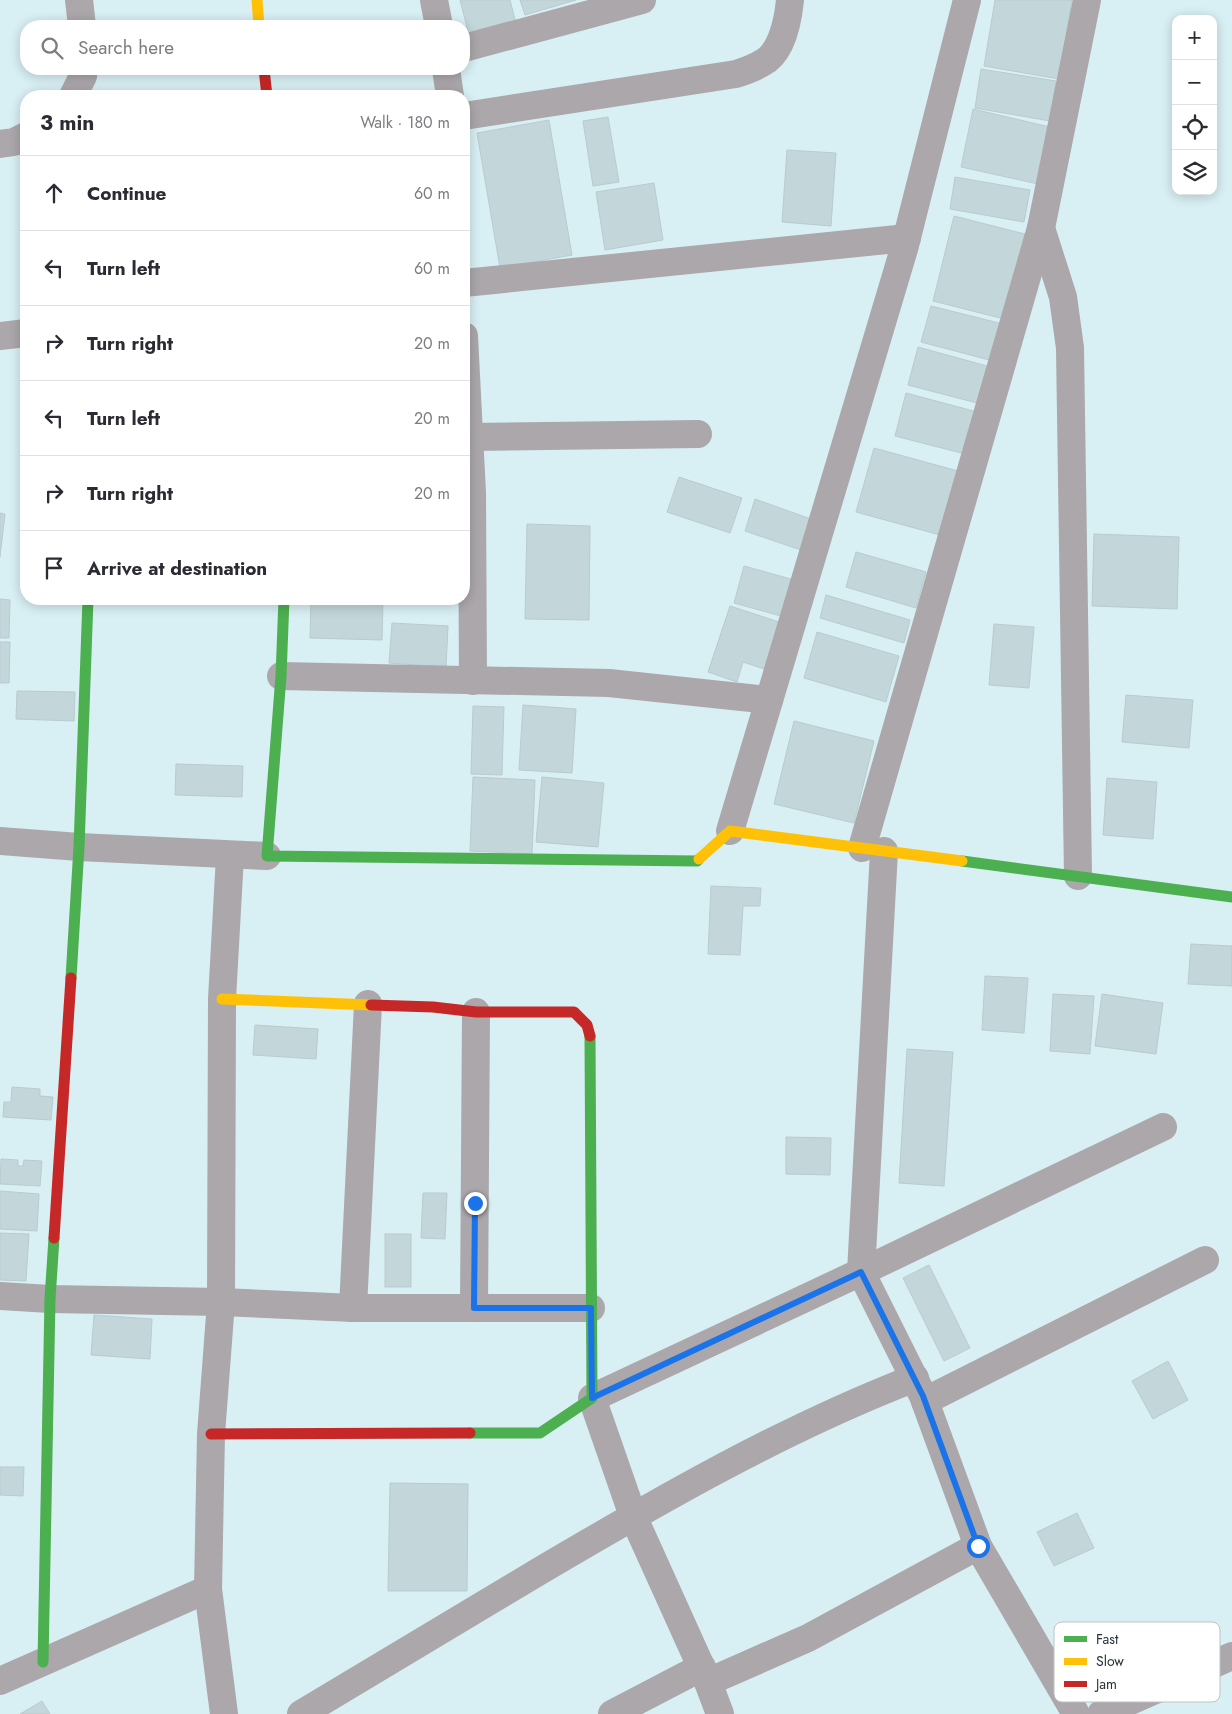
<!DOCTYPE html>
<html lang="en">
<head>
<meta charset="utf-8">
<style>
  :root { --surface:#fff; --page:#f7f7f7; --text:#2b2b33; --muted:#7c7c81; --line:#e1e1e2 }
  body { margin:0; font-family:Jost,sans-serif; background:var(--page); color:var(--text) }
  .controls { position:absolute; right:15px; top:15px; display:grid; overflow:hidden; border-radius:10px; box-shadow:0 2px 12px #0003 }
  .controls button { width:45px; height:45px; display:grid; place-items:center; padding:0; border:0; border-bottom:1px solid var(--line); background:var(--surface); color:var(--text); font:25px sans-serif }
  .stop { position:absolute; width:15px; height:15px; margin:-11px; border:4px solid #1a73e8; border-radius:50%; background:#fff }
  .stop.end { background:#1a73e8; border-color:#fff; box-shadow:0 1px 5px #0008 }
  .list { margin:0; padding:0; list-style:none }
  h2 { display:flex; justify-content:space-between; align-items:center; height:65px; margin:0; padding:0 20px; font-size:21px }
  h2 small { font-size:16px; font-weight:400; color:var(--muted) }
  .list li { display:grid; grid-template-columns:32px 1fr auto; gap:15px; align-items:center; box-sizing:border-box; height:75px; padding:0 20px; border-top:1px solid var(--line) }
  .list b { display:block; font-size:19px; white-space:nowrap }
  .list em { font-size:16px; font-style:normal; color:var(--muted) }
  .icon { flex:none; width:28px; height:28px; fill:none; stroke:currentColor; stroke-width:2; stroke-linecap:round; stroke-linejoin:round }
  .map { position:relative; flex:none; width:1232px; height:1714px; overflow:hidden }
  .search { position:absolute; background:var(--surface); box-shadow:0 2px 12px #0003; left:20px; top:20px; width:450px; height:55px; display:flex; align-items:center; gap:12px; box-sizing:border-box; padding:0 18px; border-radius:20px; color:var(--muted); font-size:19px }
  .panel { position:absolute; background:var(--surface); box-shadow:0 2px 12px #0003; left:20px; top:90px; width:450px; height:515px; border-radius:20px }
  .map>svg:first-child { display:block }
</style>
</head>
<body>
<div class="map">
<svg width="1232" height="1714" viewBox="0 0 1232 1714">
  <rect width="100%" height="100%" fill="#d8eff4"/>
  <g fill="#c3d6d9" stroke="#b9cbcf">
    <polygon points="460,0 510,0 517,27 470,39"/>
    <polygon points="520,0 576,0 525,15"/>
    <polygon points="995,0 1072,0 1059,79 984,66"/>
    <polygon points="981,69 1056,81 1050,121 975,108"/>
    <polygon points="973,109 1050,127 1038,184 961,167"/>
    <polygon points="608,117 619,182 593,186 583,121"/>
    <polygon points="549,120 572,255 500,268 477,133"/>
    <polygon points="787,150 836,153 831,226 782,222"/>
    <polygon points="955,177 1030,190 1024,222 950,209"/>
    <polygon points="654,183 663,240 605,250 596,192"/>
    <polygon points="954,216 1025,234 1004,319 933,301"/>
    <polygon points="931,306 1003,324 993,361 921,342"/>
    <polygon points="918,347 987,366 977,403 908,385"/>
    <polygon points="906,393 981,413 969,455 895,436"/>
    <polygon points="874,448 958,471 940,535 856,512"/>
    <polygon points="679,477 742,498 730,533 667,512"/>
    <polygon points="755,499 811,519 801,550 745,531"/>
    <polygon points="0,513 5,514 0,557"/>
    <polygon points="527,524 590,526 589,620 525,619"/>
    <polygon points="1094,534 1179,537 1177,609 1092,606"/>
    <polygon points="856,552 926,572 916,608 846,587"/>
    <polygon points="744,566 791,579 781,616 734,603"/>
    <polygon points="826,595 910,620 904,643 820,618"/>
    <polygon points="0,599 10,600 9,638 0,638"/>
    <polygon points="311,599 383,599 382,640 310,638"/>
    <polygon points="730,606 779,622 764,669 743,662 737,682 708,672"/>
    <polygon points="392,623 448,626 446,667 389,663"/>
    <polygon points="994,624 1034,627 1029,688 989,685"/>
    <polygon points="817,632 899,656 886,702 804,678"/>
    <polygon points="0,642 10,642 9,683 0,683"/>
    <polygon points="17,691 75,692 74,721 16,719"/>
    <polygon points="1126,695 1193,700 1189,748 1122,742"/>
    <polygon points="523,705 576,709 572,773 519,770"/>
    <polygon points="473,706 504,707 502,775 471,774"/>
    <polygon points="794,721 874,741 854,823 774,804"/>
    <polygon points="176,764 243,766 242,797 175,795"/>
    <polygon points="473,777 535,780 532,854 470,851"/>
    <polygon points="542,777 604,783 598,847 536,842"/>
    <polygon points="1107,778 1157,782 1153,839 1103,835"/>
    <polygon points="711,886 761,888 760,906 743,906 740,955 708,954"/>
    <polygon points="1191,944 1232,946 1232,986 1188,984"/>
    <polygon points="985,976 1028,978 1024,1033 982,1030"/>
    <polygon points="1053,994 1094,996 1090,1054 1050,1051"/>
    <polygon points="1102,994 1163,1003 1156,1054 1095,1046"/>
    <polygon points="255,1025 318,1029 316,1059 253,1055"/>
    <polygon points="907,1049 953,1052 944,1186 899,1183"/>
    <polygon points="12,1087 40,1089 40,1096 53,1097 51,1120 3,1117 4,1102 11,1102"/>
    <polygon points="786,1137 831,1138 830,1175 786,1174"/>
    <polygon points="1,1159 18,1160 18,1166 23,1166 24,1160 42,1161 40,1186 0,1184"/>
    <polygon points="0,1191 39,1194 37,1231 0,1229"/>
    <polygon points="423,1193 447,1193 445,1239 421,1238"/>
    <polygon points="0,1233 29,1234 26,1281 0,1280"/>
    <rect x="385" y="1234" width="26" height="53"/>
    <polygon points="929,1265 970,1348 944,1361 903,1278"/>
    <polygon points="94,1315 152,1319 150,1359 91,1355"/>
    <polygon points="1168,1361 1188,1400 1153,1419 1132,1381"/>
    <polygon points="0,1467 24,1467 23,1496 0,1495"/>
    <polygon points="390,1483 468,1484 467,1591 388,1591"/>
    <polygon points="1077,1513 1094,1548 1054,1566 1037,1532"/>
    <polygon points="42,1701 50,1714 20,1714"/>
  </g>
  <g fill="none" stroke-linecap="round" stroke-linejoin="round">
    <g stroke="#aba7aa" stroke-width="28">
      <polyline points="79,0 82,26"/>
      <polyline points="434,0 439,26"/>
      <polyline points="464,48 642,0"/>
      <polyline points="446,69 450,96"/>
      <polyline points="73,96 83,76 84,69"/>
      <path d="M464,116l272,-42c9,-3 18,-6 26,-11 20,-10 26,-43 28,-63"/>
      <polyline points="0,144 14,142 26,136"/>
      <polyline points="1041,228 1063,297 1070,348 1078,876"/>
      <polyline points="464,283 907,238"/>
      <polyline points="0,336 26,333"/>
      <polyline points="464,336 472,493 473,681"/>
      <polyline points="469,437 698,434"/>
      <polyline points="281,676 609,683 769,700"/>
      <polyline points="730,831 904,249 967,0"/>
      <polyline points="0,841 79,847 267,856"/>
      <polyline points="862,848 1041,228 1087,0"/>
      <polyline points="0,1296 50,1299 221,1302 353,1308 591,1308"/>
      <polyline points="353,1308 368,1004"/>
      <polyline points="474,1308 476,1012"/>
      <polyline points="925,1401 1205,1260"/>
      <polyline points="978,1546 1076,1714"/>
      <polyline points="208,1589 224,1714"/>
      <polyline points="0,1681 208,1589 211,1434 221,1302 222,999 230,856"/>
      <polyline points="708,1682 633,1516 592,1398 861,1272 884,851"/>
      <path d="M301,1714c79,-47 158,-94 237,-142 122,-72 245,-143 377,-194"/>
      <polyline points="612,1714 702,1667"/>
      <polyline points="720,1714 708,1682 808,1638 978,1546 923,1396 861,1272 1163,1127"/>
      <polyline points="1101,1714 1232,1656"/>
    </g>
    <g stroke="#4caf50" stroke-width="11">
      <polyline points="284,599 281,676 267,856 697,861 699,859"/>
      <polyline points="962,861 1232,897"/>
      <polyline points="71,978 79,847 88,599"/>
      <polyline points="470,1433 540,1433 592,1398 590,1036"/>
      <polyline points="43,1662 50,1299 54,1238"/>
    </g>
    <g stroke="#ffc107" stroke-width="11">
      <polyline points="257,0 259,26"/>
      <polyline points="699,859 730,831 962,861"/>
      <polyline points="222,999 371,1005"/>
    </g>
    <g stroke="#c62828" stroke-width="11">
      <polyline points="264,69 267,96"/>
      <polyline points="371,1005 433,1007 476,1012 574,1012 587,1025 590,1036"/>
      <polyline points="54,1238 71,978"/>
      <polyline points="211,1434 470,1433"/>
    </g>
  </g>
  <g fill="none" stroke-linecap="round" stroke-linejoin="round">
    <polyline stroke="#1a73e8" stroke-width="6" points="475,1203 474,1308 591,1308 592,1398 861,1272 923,1396 978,1546"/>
  </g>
  <rect x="1054" y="1622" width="166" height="80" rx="8" fill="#fff" stroke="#bdc2c3" stroke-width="1"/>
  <rect x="1064" y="1636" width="23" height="6" fill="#4caf50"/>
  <rect x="1064" y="1658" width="23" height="7" fill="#ffc107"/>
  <rect x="1064" y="1681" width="23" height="6" fill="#c62828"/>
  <g font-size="14" fill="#243538">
    <text x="1096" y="1644">Fast</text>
    <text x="1096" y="1666">Slow</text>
    <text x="1096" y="1689">Jam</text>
  </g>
</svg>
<div class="controls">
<button>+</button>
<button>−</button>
<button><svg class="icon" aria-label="locate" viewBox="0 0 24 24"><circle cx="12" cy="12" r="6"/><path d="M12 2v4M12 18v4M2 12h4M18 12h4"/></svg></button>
<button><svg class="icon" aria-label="layers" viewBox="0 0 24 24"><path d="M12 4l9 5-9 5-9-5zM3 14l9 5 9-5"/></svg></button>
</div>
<div class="stop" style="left:978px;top:1546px"></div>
<div class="stop end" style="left:475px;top:1203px"></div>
<div class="search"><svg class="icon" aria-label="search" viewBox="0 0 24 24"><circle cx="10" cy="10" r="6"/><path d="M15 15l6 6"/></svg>Search here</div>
<section class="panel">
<h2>3 min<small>Walk · 180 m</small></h2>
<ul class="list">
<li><svg class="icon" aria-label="ahead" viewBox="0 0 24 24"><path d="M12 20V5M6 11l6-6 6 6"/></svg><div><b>Continue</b></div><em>60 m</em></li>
<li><svg class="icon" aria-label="left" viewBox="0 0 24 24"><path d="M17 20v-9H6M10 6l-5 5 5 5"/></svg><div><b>Turn left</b></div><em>60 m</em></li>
<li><svg class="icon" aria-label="right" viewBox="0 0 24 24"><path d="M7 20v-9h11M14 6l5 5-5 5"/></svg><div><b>Turn right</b></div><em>20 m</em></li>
<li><svg class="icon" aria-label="left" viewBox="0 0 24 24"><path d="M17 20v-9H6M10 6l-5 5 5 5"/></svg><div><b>Turn left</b></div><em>20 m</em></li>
<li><svg class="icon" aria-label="right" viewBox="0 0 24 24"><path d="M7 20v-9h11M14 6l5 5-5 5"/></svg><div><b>Turn right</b></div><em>20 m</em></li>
<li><svg class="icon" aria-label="arrive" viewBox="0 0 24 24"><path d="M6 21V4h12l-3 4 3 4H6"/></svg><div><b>Arrive at destination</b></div></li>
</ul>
</section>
</div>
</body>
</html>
